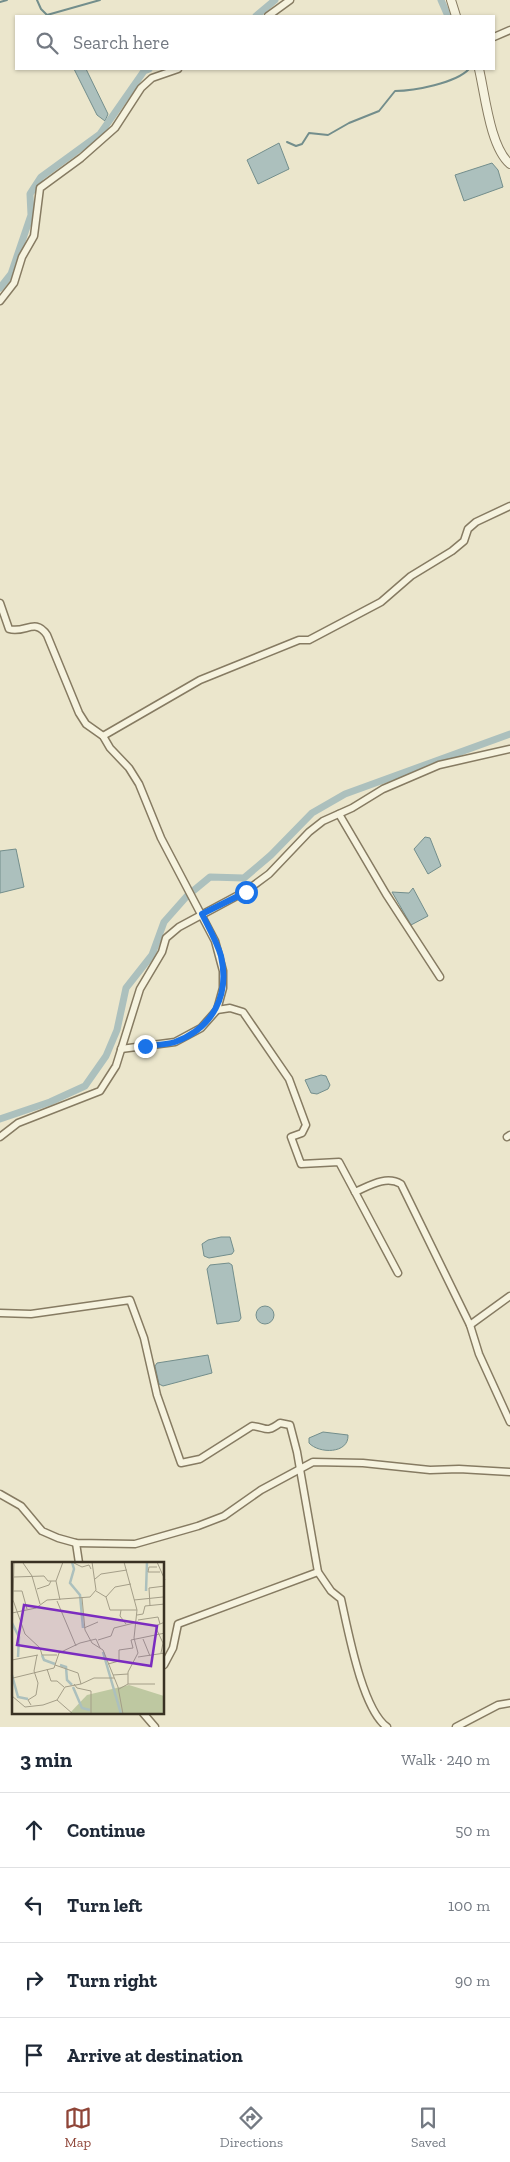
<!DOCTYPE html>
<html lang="en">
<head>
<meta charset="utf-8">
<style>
  :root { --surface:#fff; --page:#f2f2f3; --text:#1f2937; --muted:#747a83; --line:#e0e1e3; --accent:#8f4538 }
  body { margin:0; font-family:"Zilla Slab",serif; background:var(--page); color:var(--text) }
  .stop { position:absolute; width:15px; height:15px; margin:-11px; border:4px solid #1a73e8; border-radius:50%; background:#fff }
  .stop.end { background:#1a73e8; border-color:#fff; box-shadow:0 1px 5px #0008 }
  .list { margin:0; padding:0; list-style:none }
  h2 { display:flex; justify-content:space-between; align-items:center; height:65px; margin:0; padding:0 20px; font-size:21px }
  h2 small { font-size:16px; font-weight:400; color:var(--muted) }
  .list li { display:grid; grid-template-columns:32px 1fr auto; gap:15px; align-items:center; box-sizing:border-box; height:75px; padding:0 20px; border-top:1px solid var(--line) }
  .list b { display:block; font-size:19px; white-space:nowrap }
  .list em { font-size:16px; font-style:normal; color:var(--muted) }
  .icon { flex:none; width:28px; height:28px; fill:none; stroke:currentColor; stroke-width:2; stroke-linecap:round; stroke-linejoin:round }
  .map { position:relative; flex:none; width:510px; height:1727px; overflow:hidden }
  .search { position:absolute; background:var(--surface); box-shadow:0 1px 4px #0004; left:15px; right:15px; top:15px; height:55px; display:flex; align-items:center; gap:12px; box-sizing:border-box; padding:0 18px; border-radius:0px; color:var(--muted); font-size:19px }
  .sheet { height:365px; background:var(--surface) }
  nav { display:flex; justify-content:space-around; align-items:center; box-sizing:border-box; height:70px; border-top:1px solid var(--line); background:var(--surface); font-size:14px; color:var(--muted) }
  nav a { display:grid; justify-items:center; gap:2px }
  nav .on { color:var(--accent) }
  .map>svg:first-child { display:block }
</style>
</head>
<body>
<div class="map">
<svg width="510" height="1727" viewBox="0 0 510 1727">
  <rect width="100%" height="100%" fill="#ebe6cc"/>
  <g fill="#acc0bd" stroke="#738e8c">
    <polygon points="74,69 86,69 108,114 105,121 97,115"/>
    <polygon points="279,143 289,169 258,184 247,160"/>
    <polygon points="492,163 498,170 503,187 464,201 455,175"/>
    <polygon points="425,837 430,838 441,866 428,874 414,849"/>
    <polygon points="16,849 24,887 0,893 0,851"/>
    <polygon points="413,888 428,916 411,925 392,892 409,893"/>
    <polygon points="321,1075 326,1076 330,1085 328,1089 317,1094 311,1093 305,1080"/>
    <polygon points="221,1237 230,1237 234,1251 232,1254 209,1258 204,1256 202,1244 208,1240"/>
    <polygon points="229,1263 232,1265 241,1318 239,1321 217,1324 207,1269 210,1265"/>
    <circle cx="265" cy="1315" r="9"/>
    <polygon points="208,1355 212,1373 163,1386 159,1384 155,1366 157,1363"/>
    <path d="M323,1432l25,3c1,19 -29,19 -39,8v-5z"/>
  </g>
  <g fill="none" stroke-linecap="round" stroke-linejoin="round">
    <g stroke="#738e8c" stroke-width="2">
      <polyline points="37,0 41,9 47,15 100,0"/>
      <polyline points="0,2 7,0"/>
      <path d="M287,142l9,4 6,-2 7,-11 19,2 21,-12 30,-12 16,-20c19,0 61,-8 74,-22"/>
    </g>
    <g stroke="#acc0bd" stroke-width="7">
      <polyline points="441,0 448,16"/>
      <polyline points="256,16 275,0"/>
      <polyline points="0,288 11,274 31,215 30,194 41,177 100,134 144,71 149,69"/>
      <polyline points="0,1119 50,1102 85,1086 106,1056 117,1030 126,988 152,955 164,922 187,896 210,877 244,878 271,855 312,813 345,794 510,734"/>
    </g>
    <g stroke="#867b62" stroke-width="9">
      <g id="minor">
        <polyline points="268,16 290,0"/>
        <polyline points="494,37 510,30"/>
        <polyline points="0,301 14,283 22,257 34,236 40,188 81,158 115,128 141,88 152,78 178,69"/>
        <path d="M0,603l9,26c16,5 26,-12 38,6l32,78 7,11 17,12 7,12 19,20 10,16 22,54 54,103 8,30v17l-6,22 -16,18 -26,14 -54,7"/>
        <polyline points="103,736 200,680 299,640 309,640 381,602 411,576 452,551 464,541 468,529 476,522 510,506"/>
        <polyline points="339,814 386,894 440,977"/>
        <path d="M217,1010l13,-2 13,4 46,67 17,46 -4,8 -11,4 10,27 38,-2 16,30c14,-6 31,-17 46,-8l69,141 9,29 31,68"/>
        <polyline points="0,1137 18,1123 100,1091 116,1066 140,989 162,952 166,938 179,927 246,891 269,874 309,832 323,821 352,808 383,789 439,765 510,749"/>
        <polyline points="507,1137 510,1135"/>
        <polyline points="355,1192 398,1273"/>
        <path d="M0,1313l31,1 99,-14 14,38 13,57 24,68 19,-4 52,-33c15,1 13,8 28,-3l10,2 7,27 21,120 13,19 10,8c7,31 21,110 46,128"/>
        <polyline points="470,1325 510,1296"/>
        <polyline points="0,1494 21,1506 42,1531 58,1538 76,1543 135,1544 198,1526 224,1516 261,1490 313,1462 363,1463 430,1470 459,1469 510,1472"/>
        <polyline points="76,1543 79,1563"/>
        <polyline points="164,1665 173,1648 178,1624 318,1572"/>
        <polyline points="143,1713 155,1727"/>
        <polyline points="456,1727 498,1705 510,1703"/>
      </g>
    </g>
    <g stroke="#867b62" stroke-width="10">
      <g id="tertiary">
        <polyline points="451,0 456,16"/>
        <path d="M479,69c6,25 11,78 31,95"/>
      </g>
    </g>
    <use href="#minor" stroke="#f6f3df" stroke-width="6"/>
    <use href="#tertiary" stroke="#f6f3df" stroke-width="8"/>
  </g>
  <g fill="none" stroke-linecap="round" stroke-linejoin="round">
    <path stroke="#1a73e8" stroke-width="6" d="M145,1046c9,-1 21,-1 30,-4 38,-14 55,-47 46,-86 -4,-14 -12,-28 -19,-42l44,-22"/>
  </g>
  <g transform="translate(12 1562)">
    <rect width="152" height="152" fill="#ebe6cc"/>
    <path d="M117,123l35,11v18h-95l18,-19z" fill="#bec8a1"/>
    <path fill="none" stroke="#acc0bd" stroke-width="2.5" d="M60,0l2,7 -4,14 10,12 3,33M134,29l1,-29M0,61l7,14 -1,20M91,90l18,62M30,93l2,5 11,4M48,103l6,2 1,13 5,5M0,113l6,22 10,2M61,125l9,21 8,2"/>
    <path fill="none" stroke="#a49e88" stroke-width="1" d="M2,0l-1,38 12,34 15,14 2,7h15M145,0l8,18M11,1l9,13 8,28M62,1l8,4 7,-2 2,4M145,5h-8l-1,5h12M2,15l30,-1 4,5h8l4,19M83,17l6,-5 26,-4M44,19l7,-19M25,27l12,-4 2,-4M1,29h9l5,18M84,29l10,6 4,13h27M94,35l9,-10 16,-3M70,36l3,32 7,13 11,7 15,37 5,27M122,38l29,-3M45,39l19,45M138,44l-1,-18 16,-2M109,48l-1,6 6,8M0,51l24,-5 11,-8 43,-3 6,-7 -4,-28M125,53l6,-1 2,-8 20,-2M126,58l20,-3 2,7M72,66l14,-6M131,77l7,17M86,78l13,-4 3,-8 24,-6M149,91l2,-10 -8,-17 10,-4M126,95l27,-4M0,98l26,-5M96,102l11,-3v-11l14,-2 -2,-8 34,-7M35,107l4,12h6l7,6M101,113l15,-1M1,116l41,-10 5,-15 21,-10 16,-4 4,9M62,122l3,4 14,3v23M69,122l13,-6h20M116,122h27M107,127l9,-5v-12l10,-19 -4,-15 3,-28 -13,-48M0,134l13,11 18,-2 14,-5 8,-13 16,-3 -3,-11 -23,-8M45,138l16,14M19,143l-3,-5 8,-5 2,-12 -4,-12 3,-16"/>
    <path fill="#7b2cbf" fill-opacity="0.15" stroke="#7b2cbf" stroke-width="2.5" d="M12,43l133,21 -6,40 -134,-21z"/>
    <rect width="152" height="152" fill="none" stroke="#393123" stroke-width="2.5"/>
  </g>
</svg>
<div class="stop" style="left:246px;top:892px"></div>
<div class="stop end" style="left:145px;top:1046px"></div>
<div class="search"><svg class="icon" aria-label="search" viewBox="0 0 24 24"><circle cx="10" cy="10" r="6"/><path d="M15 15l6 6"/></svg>Search here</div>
</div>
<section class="sheet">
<h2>3 min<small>Walk · 240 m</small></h2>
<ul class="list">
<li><svg class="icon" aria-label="ahead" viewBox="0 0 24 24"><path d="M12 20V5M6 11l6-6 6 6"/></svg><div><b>Continue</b></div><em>50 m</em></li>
<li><svg class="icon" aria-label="left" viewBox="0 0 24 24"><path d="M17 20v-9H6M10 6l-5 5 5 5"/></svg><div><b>Turn left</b></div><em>100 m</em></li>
<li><svg class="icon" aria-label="right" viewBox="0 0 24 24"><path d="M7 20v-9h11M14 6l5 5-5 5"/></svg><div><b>Turn right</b></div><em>90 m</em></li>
<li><svg class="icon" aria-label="arrive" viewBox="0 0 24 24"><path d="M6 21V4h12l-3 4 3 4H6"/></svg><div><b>Arrive at destination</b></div></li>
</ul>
</section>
<nav>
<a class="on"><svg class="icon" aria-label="map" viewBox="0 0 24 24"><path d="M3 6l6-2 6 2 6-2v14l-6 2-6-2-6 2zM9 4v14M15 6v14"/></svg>Map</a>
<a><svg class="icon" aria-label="directions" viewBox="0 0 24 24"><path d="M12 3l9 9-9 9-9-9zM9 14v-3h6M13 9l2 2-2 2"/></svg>Directions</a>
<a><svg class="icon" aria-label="saved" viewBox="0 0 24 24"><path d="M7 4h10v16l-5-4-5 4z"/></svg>Saved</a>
</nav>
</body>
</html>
